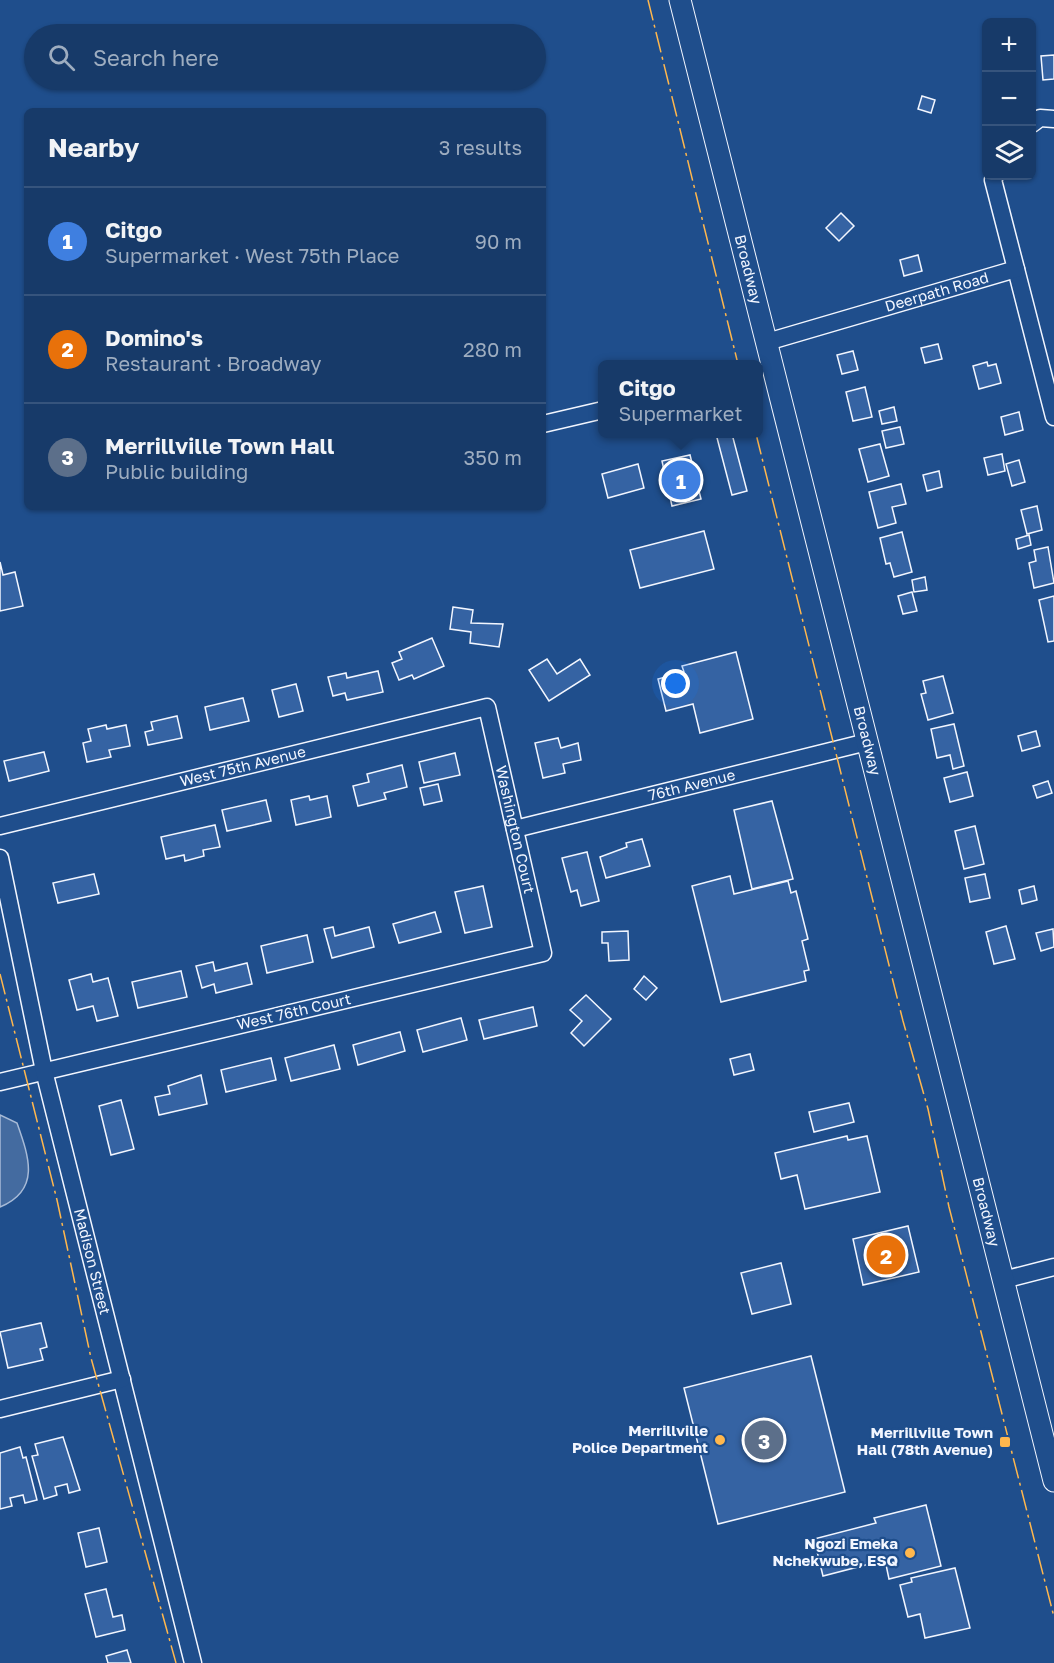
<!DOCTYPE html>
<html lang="en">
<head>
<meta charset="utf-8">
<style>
  :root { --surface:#173a69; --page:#20416f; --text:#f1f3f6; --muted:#9eadc0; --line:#36547d; --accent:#ffb74d }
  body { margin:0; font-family:"Golos Text",sans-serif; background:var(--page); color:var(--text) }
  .controls { position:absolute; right:18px; top:18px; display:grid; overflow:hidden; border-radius:9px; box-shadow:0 2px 4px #0004 }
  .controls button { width:54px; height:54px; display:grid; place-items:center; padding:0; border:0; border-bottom:2px solid var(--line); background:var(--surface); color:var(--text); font:30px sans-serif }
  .you { position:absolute; left:676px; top:684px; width:21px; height:21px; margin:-15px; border:4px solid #fff; border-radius:50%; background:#1a73e8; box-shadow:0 0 0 9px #1a73e833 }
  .badge { display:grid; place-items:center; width:39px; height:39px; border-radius:50%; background:var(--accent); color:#fff; font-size:20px; font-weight:700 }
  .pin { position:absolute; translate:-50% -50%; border:3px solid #fff; box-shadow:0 2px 6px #0006 }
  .popup { position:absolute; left:598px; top:360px; width:165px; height:78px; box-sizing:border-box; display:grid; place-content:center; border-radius:9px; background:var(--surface); filter:drop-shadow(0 2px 4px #0005); font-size:20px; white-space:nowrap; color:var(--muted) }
  .popup b { font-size:22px; color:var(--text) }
  .popup::after { content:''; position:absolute; left:50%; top:100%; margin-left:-12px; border:12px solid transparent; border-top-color:var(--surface) }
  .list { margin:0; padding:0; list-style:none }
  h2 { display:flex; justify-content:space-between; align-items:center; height:78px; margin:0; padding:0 24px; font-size:26px }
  h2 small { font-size:20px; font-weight:400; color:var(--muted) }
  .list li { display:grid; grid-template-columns:39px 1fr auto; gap:18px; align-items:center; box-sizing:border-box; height:108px; padding:0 24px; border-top:2px solid var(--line) }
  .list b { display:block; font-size:22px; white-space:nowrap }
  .list p { margin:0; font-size:20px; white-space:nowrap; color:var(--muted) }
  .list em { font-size:20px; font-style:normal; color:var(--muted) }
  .icon { flex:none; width:33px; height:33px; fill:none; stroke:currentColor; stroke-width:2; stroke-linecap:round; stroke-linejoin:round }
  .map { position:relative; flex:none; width:1054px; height:1663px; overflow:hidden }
  .search { position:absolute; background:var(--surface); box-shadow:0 2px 4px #0004; left:24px; top:24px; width:522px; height:66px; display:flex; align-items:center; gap:15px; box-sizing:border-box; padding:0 21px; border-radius:33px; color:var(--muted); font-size:22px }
  .panel { position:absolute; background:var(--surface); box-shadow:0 2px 4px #0004; left:24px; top:108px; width:522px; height:402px; border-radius:9px }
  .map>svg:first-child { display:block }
</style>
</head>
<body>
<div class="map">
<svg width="1054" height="1663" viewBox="0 0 1054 1663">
  <rect width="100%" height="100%" fill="#1f4e8c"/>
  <path fill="#446ba0" stroke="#a8bbd7" stroke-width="1.5" d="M0,1115l17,8c12,34 24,67 -17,84z"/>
  <g fill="#3563a3" stroke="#f2f6ff" stroke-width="1.5">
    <polygon points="1054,55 1054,79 1043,80 1041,56"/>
    <polygon points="922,96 935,100 931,113 918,109"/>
    <polygon points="841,213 854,226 839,241 826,228"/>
    <polygon points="918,255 922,271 904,276 900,260"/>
    <polygon points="938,344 942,359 925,363 921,348"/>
    <polygon points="853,351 858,370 842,374 837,355"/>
    <polygon points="987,362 988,366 996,364 1001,383 979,389 973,366"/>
    <polygon points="865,387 872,417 853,421 846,392"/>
    <polygon points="894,407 897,421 882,424 879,411"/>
    <polygon points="1019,412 1023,430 1005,435 1001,417"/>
    <polygon points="900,427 904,444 886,448 882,431"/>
    <polygon points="716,434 732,434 747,491 732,495"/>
    <polygon points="880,444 889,476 868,482 859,449"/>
    <polygon points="1002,454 1005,471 988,475 984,458"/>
    <polygon points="690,455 701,499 672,506 662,461"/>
    <polygon points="1019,460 1025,482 1012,486 1006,464"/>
    <polygon points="638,464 644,488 608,498 602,474"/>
    <polygon points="939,471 942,487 927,491 923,475"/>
    <polygon points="901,484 906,504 892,507 896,523 878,528 869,492"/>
    <polygon points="1037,506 1042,530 1027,534 1021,510"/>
    <polygon points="704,531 714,569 640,588 630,550"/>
    <polygon points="902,532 912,572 894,577 890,563 886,564 880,538"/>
    <polygon points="1029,535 1031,545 1018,549 1016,539"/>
    <polygon points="1048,547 1054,583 1034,588 1029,563 1036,561 1034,550"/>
    <polygon points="0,562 3,575 15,572 23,606 0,611"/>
    <polygon points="925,577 927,590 914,592 912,580"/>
    <polygon points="912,592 917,611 903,614 898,596"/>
    <polygon points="1054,596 1054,641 1048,642 1039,600"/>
    <polygon points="453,607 473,610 471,623 503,624 499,647 470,643 471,632 450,629"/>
    <polygon points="432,638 444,666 414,679 412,675 399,680 392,663 402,659 399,652"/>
    <polygon points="736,652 753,719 700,733 693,704 666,711 658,679 684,672 682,666"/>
    <polygon points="547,659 557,674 580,659 590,675 549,701 529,670"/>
    <polygon points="378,671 383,692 347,700 345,693 333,696 328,677 346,673 347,678"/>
    <polygon points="943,676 953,713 928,720 921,694 926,693 923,681"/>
    <polygon points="296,684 303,711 279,717 272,690"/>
    <polygon points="243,698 249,721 210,730 205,707"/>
    <polygon points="177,716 182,738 148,745 145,732 153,730 151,722"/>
    <polygon points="954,724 964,766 953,769 950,755 937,758 931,729"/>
    <polygon points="106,725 107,729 126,725 130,746 109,750 111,757 87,762 83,743 91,741 88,729"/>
    <polygon points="1036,731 1040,746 1022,751 1018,736"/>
    <polygon points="558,738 561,748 578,743 581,760 563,764 565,773 543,778 535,743"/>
    <polygon points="44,752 49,771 9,781 4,761"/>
    <polygon points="455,753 460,775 424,783 419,762"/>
    <polygon points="402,765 407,787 384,793 386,799 358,806 353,786 369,782 367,774"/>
    <polygon points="967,772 973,796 950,802 944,778"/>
    <polygon points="1048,781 1052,793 1037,798 1033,786"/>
    <polygon points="438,784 442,801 424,805 420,788"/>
    <polygon points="309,796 310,800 327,796 331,817 296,825 291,800"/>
    <polygon points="266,800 271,821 227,831 222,810"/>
    <polygon points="772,801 793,879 752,889 734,810"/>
    <polygon points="215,825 220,847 203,850 204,856 185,861 184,855 166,859 161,837"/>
    <polygon points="975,826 984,864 964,869 955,831"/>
    <polygon points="642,839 650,866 606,878 600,857 627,847 626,843"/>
    <polygon points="587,852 599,901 581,906 577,890 571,892 562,858"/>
    <polygon points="94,874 99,894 58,903 53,883"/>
    <polygon points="985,874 990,898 970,902 965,878"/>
    <polygon points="730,876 734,894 788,881 791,893 796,891 808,939 802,941 809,970 804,971 806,981 721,1002 692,886"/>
    <polygon points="483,886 492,927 465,933 455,892"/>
    <polygon points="1034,886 1037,900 1022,904 1019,890"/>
    <polygon points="435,912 441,932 399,943 393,924"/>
    <polygon points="1006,926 1015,959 994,964 986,932"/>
    <polygon points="333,927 335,936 369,927 374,947 332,958 324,929"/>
    <polygon points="1053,929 1054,947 1041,951 1036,933"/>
    <polygon points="628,931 629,960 609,961 608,943 602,943 602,932"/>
    <polygon points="307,935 313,962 267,973 261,946"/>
    <polygon points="213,962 215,971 247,963 252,984 216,993 214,984 202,988 196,966"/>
    <polygon points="181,971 187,997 138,1008 132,982"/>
    <polygon points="91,974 93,982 108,978 118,1016 97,1021 93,1006 77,1010 69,980"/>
    <polygon points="644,976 657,988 646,1000 634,989"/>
    <polygon points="586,995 611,1019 584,1046 571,1033 582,1021 570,1010"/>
    <polygon points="533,1007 537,1026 484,1039 479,1020"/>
    <polygon points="461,1018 467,1040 423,1052 417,1030"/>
    <polygon points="400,1032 405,1051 358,1065 353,1045"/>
    <polygon points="334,1045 340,1069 291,1081 285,1058"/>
    <polygon points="750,1054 754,1070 734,1075 730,1059"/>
    <polygon points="271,1058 276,1080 226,1092 221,1070"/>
    <polygon points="201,1075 207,1104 159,1115 155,1097 170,1094 168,1086"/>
    <polygon points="121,1100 134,1149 111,1155 99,1106"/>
    <polygon points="849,1103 854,1122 814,1132 809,1112"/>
    <polygon points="847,1136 848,1140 867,1136 880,1192 805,1209 797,1175 781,1179 775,1153"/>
    <polygon points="908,1226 919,1272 863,1285 853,1239"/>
    <polygon points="781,1263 791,1304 752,1314 741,1273"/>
    <polygon points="41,1323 47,1347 40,1349 43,1360 8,1368 0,1332"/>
    <polygon points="811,1356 845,1492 718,1524 684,1388"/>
    <polygon points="63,1437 80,1490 69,1493 67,1484 55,1487 57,1495 44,1499 32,1456 38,1455 35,1444"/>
    <polygon points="20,1447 23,1458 26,1457 37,1500 25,1503 23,1495 10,1498 12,1506 0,1509 0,1453"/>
    <polygon points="926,1505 941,1566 889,1579 885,1560 823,1576 814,1539 876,1523 874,1518"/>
    <polygon points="99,1528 107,1562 86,1567 78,1533"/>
    <polygon points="955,1568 970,1628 925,1638 920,1614 908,1617 900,1585 912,1582 911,1578"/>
    <polygon points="106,1589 113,1617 122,1615 125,1630 96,1637 85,1594"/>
    <polygon points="127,1650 131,1663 108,1663 106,1656"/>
  </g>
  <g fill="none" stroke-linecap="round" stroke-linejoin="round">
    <g stroke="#f2f6ff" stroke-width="19">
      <g id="minor">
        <polyline points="1032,124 1040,118 1054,119"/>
        <polyline points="1016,269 1054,417"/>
        <path id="s1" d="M767,342l249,-73 -23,-89 2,-4"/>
        <polyline points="543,424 603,410"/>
        <path id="s2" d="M0,826l487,-119 56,246 -543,129"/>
        <path id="s3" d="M515,829l352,-87"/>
        <path id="s4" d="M0,858l44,213 149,592"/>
        <polyline points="1003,1280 1054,1267"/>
        <polyline points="0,1409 122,1379"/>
      </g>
    </g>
    <g stroke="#f2f6ff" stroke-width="23">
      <g id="major">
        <path id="s5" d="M680,0l374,1481"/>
      </g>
    </g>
    <use href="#minor" stroke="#1f4e8c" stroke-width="16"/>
    <use href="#major" stroke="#1f4e8c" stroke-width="21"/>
    <g stroke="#ffb74d" stroke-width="1.5" stroke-dasharray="21 4.5 3 4.5" stroke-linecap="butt">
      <polyline points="648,0 738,364"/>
      <polyline points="756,434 903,1021 928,1109 949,1207 1054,1617"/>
      <polyline points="0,974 57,1200 91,1358 176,1663"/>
    </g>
  </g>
  <g fill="#ffb74d" stroke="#1f4e8c" stroke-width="2">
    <circle cx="720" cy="1440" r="6"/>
    <rect x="999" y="1436" width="12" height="12" rx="3"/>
    <circle cx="910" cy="1553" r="6"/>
  </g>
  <g text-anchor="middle" stroke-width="4.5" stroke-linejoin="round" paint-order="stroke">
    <g font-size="15" fill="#f2f6ff" stroke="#1f4e8c">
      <text dy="5" stroke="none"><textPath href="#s5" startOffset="278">Broadway</textPath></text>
      <text dy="5" stroke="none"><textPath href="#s1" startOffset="177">Deerpath Road</textPath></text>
      <text dy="5" stroke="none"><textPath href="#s5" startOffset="764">Broadway</textPath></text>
      <text dy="5" stroke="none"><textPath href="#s2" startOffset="250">West 75th Avenue</textPath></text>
      <text dy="5" stroke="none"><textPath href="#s3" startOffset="182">76th Avenue</textPath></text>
      <text dy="5" stroke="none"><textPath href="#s2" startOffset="627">Washington Court</textPath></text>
      <text transform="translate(294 1012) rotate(-13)" y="5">West 76th Court</text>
      <text dy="5" stroke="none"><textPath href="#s5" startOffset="1250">Broadway</textPath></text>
      <text dy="5" stroke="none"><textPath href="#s4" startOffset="414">Madison Street</textPath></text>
    </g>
    <g font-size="15" font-weight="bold" fill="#f2f6ff" stroke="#1f4e8c" text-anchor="end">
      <text x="708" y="1436">Merrillville<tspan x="708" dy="17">Police Department</tspan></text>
      <text x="993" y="1438">Merrillville Town<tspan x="993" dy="17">Hall (78th Avenue)</tspan></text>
      <text x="898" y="1549">Ngozi Emeka<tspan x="898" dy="17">Nchekwube, ESQ</tspan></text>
    </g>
  </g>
</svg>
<div class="controls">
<button>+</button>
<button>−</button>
<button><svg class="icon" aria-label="layers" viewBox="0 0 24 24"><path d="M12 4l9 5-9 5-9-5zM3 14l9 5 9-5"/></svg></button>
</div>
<div class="you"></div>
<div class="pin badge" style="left:681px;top:480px;background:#3f7fe0">1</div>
<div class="popup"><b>Citgo</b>Supermarket</div>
<div class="pin badge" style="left:886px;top:1255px;background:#e8710a">2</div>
<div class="pin badge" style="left:764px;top:1440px;background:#5c6f8a">3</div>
<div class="search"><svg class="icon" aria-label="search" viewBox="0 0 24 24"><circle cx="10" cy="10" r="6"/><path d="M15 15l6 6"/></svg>Search here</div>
<section class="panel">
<h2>Nearby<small>3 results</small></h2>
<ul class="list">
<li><span class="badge" style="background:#3f7fe0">1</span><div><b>Citgo</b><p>Supermarket · West 75th Place</p></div><em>90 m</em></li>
<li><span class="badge" style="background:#e8710a">2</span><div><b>Domino's</b><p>Restaurant · Broadway</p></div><em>280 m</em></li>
<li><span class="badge" style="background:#5c6f8a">3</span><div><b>Merrillville Town Hall</b><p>Public building</p></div><em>350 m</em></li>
</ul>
</section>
</div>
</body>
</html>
